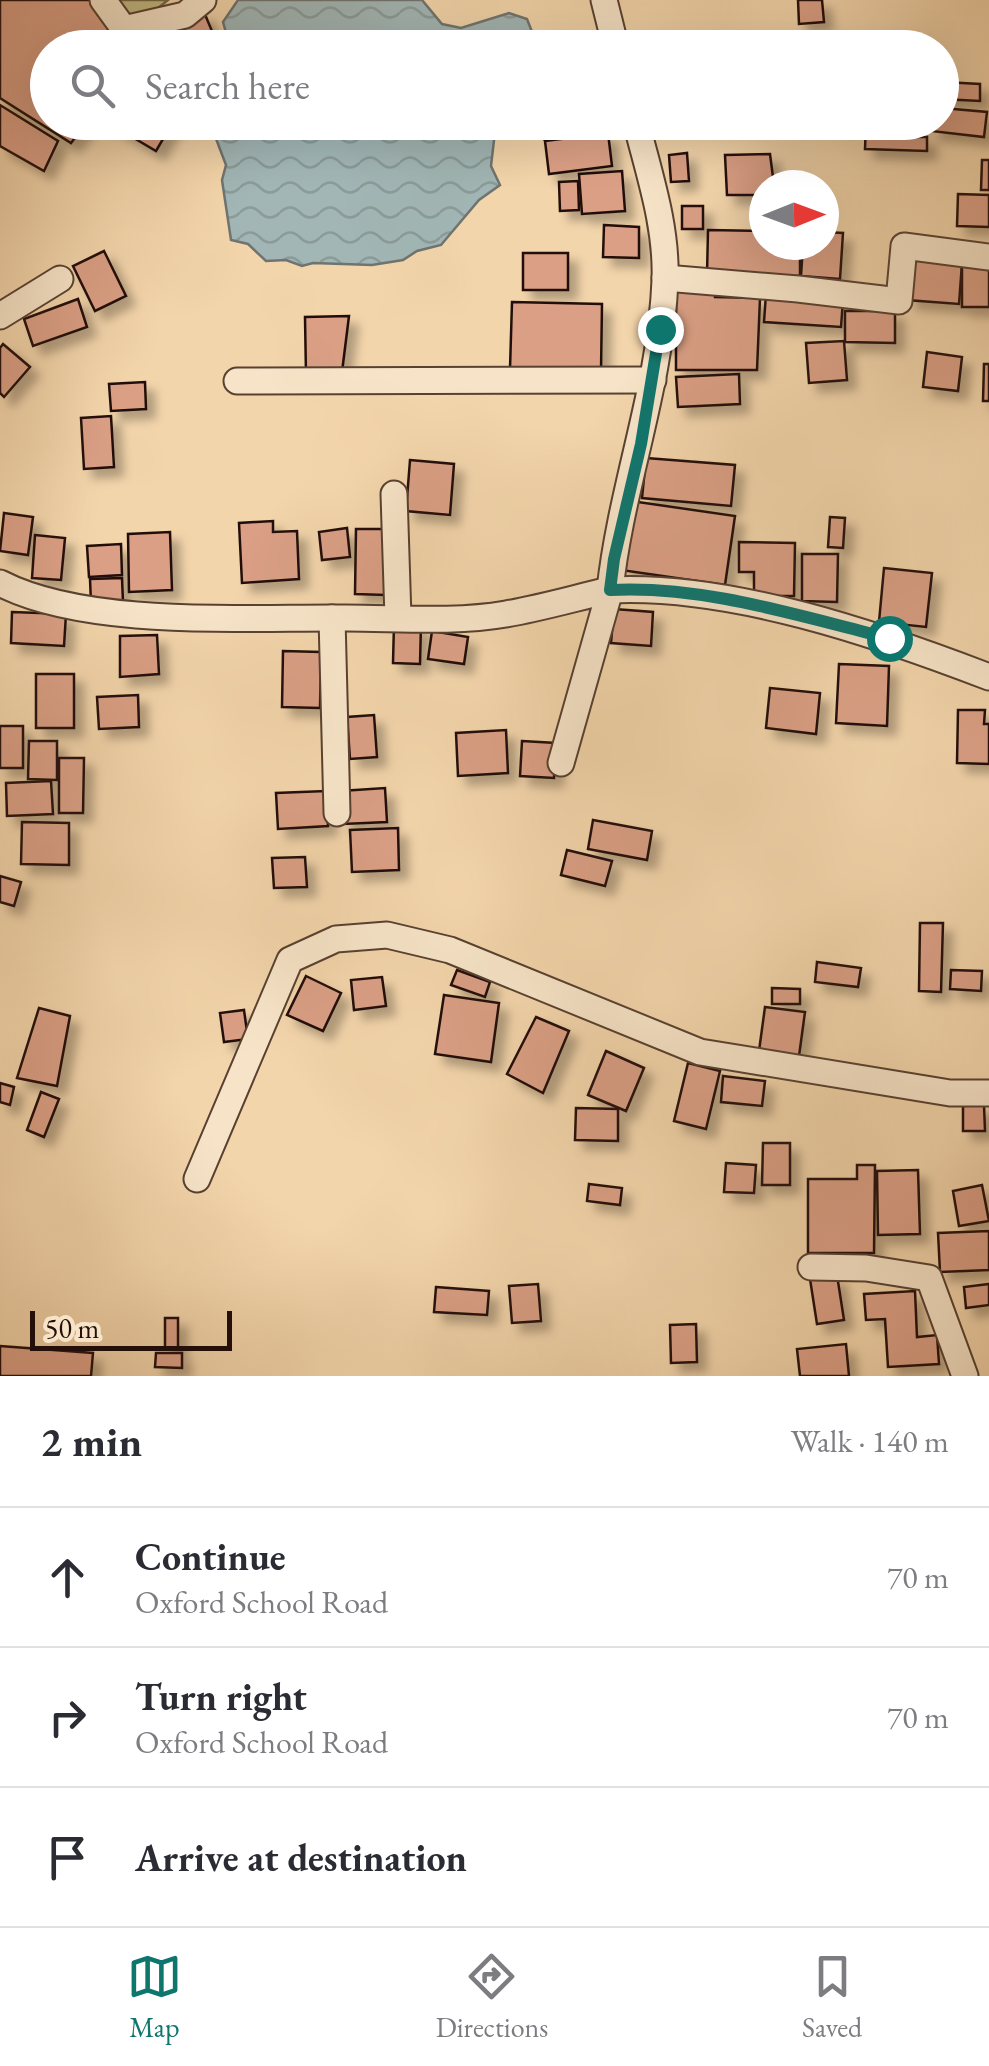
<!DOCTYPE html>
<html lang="en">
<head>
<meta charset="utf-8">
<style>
  :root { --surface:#fff; --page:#f7f7f7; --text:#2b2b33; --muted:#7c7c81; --line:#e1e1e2; --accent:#0f766e }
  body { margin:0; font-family:"EB Garamond",serif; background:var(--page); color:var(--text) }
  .compass { position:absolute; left:749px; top:170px; width:90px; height:90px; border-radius:50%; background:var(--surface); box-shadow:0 10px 40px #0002; rotate:89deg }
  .scale { position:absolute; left:30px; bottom:25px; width:202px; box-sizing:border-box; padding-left:10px; border:5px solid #241008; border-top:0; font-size:28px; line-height:35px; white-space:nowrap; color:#241008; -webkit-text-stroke:8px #f7e4c8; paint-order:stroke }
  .stop { position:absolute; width:30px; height:30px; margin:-22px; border:8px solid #0f766e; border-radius:50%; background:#fff }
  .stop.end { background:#0f766e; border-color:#fff; box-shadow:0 2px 10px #0008 }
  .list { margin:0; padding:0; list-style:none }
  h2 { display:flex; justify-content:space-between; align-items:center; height:130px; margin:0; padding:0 40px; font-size:42px }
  h2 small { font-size:32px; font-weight:400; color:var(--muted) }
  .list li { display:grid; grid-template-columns:65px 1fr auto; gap:30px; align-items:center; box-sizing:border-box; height:140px; padding:0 40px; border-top:2px solid var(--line) }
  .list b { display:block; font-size:38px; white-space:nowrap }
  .list p { margin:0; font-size:32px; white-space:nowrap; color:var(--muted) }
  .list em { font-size:32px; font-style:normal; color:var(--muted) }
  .icon { flex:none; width:55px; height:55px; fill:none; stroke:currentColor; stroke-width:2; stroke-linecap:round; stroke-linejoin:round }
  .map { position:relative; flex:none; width:989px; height:1376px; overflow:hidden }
  .search { position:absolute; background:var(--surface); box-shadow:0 10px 40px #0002; left:30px; right:30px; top:30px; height:110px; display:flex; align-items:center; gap:25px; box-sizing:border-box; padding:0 35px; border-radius:55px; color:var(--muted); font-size:38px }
  .sheet { height:550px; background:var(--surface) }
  nav { display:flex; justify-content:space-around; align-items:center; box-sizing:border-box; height:140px; border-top:2px solid var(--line); background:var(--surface); font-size:28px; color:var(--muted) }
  nav a { display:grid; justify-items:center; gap:5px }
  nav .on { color:var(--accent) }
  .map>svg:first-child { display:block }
</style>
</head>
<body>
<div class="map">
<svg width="989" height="1376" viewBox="0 0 989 1376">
  <defs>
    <pattern id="water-waves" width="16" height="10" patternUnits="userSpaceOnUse" patternTransform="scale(2.5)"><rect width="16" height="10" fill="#a1b6b5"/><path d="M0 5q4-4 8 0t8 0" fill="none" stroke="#8a9b9a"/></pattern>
    <filter id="shadow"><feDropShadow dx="9" dy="9" stdDeviation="5" flood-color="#0004"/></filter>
  </defs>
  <rect width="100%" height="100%" fill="#f3d5ab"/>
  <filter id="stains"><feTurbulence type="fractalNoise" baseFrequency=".002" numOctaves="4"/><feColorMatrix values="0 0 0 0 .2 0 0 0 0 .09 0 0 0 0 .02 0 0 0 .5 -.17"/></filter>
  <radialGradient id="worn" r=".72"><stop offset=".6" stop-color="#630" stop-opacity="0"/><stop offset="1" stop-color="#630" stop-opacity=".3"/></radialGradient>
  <polygon fill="#c2bb84" stroke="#736646" stroke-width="2.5" points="106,0 168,0 142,21"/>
  <g fill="url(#water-waves)" stroke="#6f7470" stroke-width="2.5">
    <polygon points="238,0 422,0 442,24 461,28 509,13 527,19 538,47 230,47 223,22"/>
    <polygon points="229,123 496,123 491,166 500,185 479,200 441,245 417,251 403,260 372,265 313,263 302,266 286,260 266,261 248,244 231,240 222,180 226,165 215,136"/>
  </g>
  <g fill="#da9f85" stroke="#241008" stroke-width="2.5" filter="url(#shadow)">
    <polygon points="0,0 92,0 107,21 132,43 130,48 48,48 48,122 87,122 71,143 0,98"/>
    <polygon points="798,0 822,0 824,22 799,24"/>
    <polygon points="204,12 219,48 180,48 171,27"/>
    <polygon points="943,82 980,84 980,101 942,99"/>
    <polygon points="0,105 58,141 44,171 0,146"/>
    <polygon points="942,108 987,112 984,137 931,131 932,122 942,122"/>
    <polygon points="107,122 173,122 156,151"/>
    <polygon points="539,122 603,122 544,139"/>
    <polygon points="866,122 913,122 912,137 927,137 927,151 865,149"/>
    <polygon points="608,133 612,166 549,174 545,141"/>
    <polygon points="687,153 689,181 671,182 669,155"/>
    <polygon points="770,154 774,185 764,185 764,195 727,195 725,155"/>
    <polygon points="982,160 989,160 989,190 981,190"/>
    <polygon points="622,171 625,211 582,214 579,174"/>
    <polygon points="578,181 579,210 560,211 559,182"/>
    <polygon points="958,194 989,195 989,227 957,226"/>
    <rect x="682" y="206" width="21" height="23"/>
    <polygon points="604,225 639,227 639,258 603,257"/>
    <polygon points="708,230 764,231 764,245 800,245 800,276 707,275"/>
    <polygon points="824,232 843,233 840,279 801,276 803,245 824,245"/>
    <polygon points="104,251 126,296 95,311 73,266"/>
    <rect x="523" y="253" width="45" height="37"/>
    <polygon points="909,260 962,263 959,304 907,300"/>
    <rect x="962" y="264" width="27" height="43"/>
    <polygon points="676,284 715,285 715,297 760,298 757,370 676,370"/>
    <polygon points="766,294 843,300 841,327 764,322"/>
    <polygon points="78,299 87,327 33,346 24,319"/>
    <polygon points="512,302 602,304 601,371 510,369"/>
    <polygon points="845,311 895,311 895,343 845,342"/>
    <polygon points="349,316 342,372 306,375 305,317"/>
    <polygon points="844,341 847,380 809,383 806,343"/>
    <polygon points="3,344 30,367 4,397 0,393 0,348"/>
    <polygon points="927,352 962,357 958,391 923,387"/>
    <polygon points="984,364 989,364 989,401 983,401"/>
    <polygon points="739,374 740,404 678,407 676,377"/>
    <polygon points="145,382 146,409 111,411 109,384"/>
    <polygon points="111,416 114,467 84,469 81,418"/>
    <polygon points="646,458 735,465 731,506 642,498"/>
    <polygon points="410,460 454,464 450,515 406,511"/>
    <polygon points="631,501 735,516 725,585 621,570"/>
    <polygon points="4,513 33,517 28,555 0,551"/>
    <polygon points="830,517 845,518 843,548 828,547"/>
    <polygon points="273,521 273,532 297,531 299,579 242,583 239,523"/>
    <polygon points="347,528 350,557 322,560 319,532"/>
    <polygon points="356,529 387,529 386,595 355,594"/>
    <polygon points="170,532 172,590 129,592 128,534"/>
    <polygon points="35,535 65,538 61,580 32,578"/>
    <polygon points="739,542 795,543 794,596 754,596 754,572 739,572"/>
    <polygon points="121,544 122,575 89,577 87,546"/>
    <polygon points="802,554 838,554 837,602 802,601"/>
    <polygon points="884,568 932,573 926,627 879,622"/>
    <polygon points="122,578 123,602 91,603 90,579"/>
    <polygon points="614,609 653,612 651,646 611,643"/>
    <polygon points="12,612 66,614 64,646 11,643"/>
    <polygon points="394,624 421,624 420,664 393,663"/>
    <polygon points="432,631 468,637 464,664 428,659"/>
    <polygon points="157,635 159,674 120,677 120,636"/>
    <polygon points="283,651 321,652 320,708 282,707"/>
    <polygon points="839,664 889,666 887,726 836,723"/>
    <rect x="36" y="674" width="38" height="54"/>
    <polygon points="770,688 820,693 816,734 766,728"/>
    <polygon points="138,695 139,727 99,729 97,697"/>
    <polygon points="958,710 985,710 984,724 989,724 989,764 957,763"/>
    <polygon points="374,715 377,757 350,759 347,717"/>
    <rect x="0" y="726" width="23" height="42"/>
    <polygon points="506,730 508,773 458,776 456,733"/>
    <polygon points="29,741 57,741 57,780 28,779"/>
    <polygon points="522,741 556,743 554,778 520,776"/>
    <polygon points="59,758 84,758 83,813 59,813"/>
    <polygon points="51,781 53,814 7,816 6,783"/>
    <polygon points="385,788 387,822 343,824 341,791"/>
    <polygon points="326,791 328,826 278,829 276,793"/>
    <polygon points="593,820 652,831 647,860 588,849"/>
    <polygon points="22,822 69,823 69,865 21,864"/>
    <polygon points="398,828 399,870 352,872 350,830"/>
    <polygon points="567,850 612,861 605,886 561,875"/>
    <polygon points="305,857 307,887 274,888 272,858"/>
    <polygon points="0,876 21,882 14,906 0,902"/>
    <polygon points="920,923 943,923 941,992 919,991"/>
    <polygon points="817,962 861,968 858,987 815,982"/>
    <polygon points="457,970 490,982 485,997 451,985"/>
    <polygon points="951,970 982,971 981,991 950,989"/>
    <polygon points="306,976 341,993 323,1031 287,1015"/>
    <polygon points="382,977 386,1006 354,1010 351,980"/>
    <polygon points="772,988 800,989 800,1004 772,1004"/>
    <polygon points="444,995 499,1003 491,1062 435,1054"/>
    <polygon points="765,1007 805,1012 799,1056 759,1051"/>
    <polygon points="39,1008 70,1016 57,1086 17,1078"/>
    <polygon points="244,1010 248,1039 224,1042 220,1013"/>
    <polygon points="536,1017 569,1031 543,1093 507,1074"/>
    <polygon points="606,1051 644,1068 626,1111 588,1095"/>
    <polygon points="688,1063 720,1071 706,1129 674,1121"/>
    <polygon points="723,1076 765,1081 762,1106 721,1102"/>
    <polygon points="0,1083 14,1087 10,1105 0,1102"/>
    <polygon points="41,1092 59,1099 44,1137 27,1130"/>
    <polygon points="984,1105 985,1131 963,1131 963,1106"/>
    <polygon points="576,1108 618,1109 618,1141 575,1140"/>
    <polygon points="763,1143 790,1143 790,1185 762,1185"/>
    <polygon points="726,1163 756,1165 754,1193 724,1192"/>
    <polygon points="857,1165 875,1165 874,1253 808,1253 808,1179 857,1179"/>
    <polygon points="918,1170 920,1234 878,1235 877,1171"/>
    <polygon points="589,1184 622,1188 620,1205 587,1201"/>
    <polygon points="982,1185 989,1221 959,1226 953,1191"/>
    <polygon points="989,1231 989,1270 940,1272 938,1233"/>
    <polygon points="837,1275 844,1320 817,1324 810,1279"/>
    <polygon points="538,1284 541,1321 512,1323 509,1286"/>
    <polygon points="989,1284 989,1305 966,1308 964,1287"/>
    <polygon points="436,1287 489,1291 487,1315 434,1312"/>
    <polygon points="915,1291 917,1337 937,1335 939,1364 888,1367 885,1319 866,1320 864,1294"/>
    <rect x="165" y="1318" width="13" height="31"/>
    <polygon points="696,1324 697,1362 671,1363 670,1325"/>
    <polygon points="846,1344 849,1376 800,1376 797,1349"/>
    <polygon points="0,1346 93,1353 91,1376 0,1376"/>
    <polygon points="156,1353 182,1353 182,1368 155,1367"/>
  </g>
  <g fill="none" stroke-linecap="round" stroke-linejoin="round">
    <g stroke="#584131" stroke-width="29">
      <g id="street">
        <polyline points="103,0 124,29 185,15 203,0"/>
        <polyline points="604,0 616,48"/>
        <path d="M636,122c13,52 31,104 29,158 -4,106 -44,206 -55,310 121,-6 267,44 379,87"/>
        <polyline points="665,278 798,289 899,301 904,246 989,257"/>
        <polyline points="0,316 60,279"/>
        <polyline points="237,381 653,380"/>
        <polyline points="394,494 398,618"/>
        <path d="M0,583c87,45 247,34 346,35 52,0 108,5 160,-4 35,-6 69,-16 104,-24l-49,173"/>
        <polyline points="332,618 337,813"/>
        <polyline points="197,1179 290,960 336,939 387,935 450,950 700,1052 950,1093 989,1093"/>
        <polyline points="811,1267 866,1268 929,1278 965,1376"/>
      </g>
    </g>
    <use href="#street" stroke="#f7e4c8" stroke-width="25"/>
  </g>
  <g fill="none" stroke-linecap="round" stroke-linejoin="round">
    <path stroke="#0f766e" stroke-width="12" d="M660,329l-19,115 -27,115 -4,31c94,-5 188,26 279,48"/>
  </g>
  <rect width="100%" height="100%" filter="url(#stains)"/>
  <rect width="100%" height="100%" fill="url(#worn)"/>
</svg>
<svg class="compass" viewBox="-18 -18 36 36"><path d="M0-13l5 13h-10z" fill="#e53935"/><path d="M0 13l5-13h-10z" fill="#7c7c81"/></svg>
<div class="scale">50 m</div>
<div class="stop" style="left:889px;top:638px"></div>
<div class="stop end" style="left:660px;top:329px"></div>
<div class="search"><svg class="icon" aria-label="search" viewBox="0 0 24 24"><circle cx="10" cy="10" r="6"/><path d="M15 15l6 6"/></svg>Search here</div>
</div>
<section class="sheet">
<h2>2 min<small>Walk · 140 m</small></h2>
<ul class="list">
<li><svg class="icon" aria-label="ahead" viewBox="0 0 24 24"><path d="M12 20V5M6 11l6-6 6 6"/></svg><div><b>Continue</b><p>Oxford School Road</p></div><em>70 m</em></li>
<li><svg class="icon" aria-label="right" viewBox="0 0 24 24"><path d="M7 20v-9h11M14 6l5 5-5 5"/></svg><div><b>Turn right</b><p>Oxford School Road</p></div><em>70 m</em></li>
<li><svg class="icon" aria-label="arrive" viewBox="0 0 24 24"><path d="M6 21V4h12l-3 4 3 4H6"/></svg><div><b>Arrive at destination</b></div></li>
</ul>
</section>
<nav>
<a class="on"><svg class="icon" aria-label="map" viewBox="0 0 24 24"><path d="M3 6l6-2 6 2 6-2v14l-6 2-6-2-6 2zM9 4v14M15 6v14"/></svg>Map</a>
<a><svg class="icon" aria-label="directions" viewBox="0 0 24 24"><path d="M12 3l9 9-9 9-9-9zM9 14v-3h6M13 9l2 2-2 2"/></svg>Directions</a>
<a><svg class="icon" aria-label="saved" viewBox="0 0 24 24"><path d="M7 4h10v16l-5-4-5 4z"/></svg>Saved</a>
</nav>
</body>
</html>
